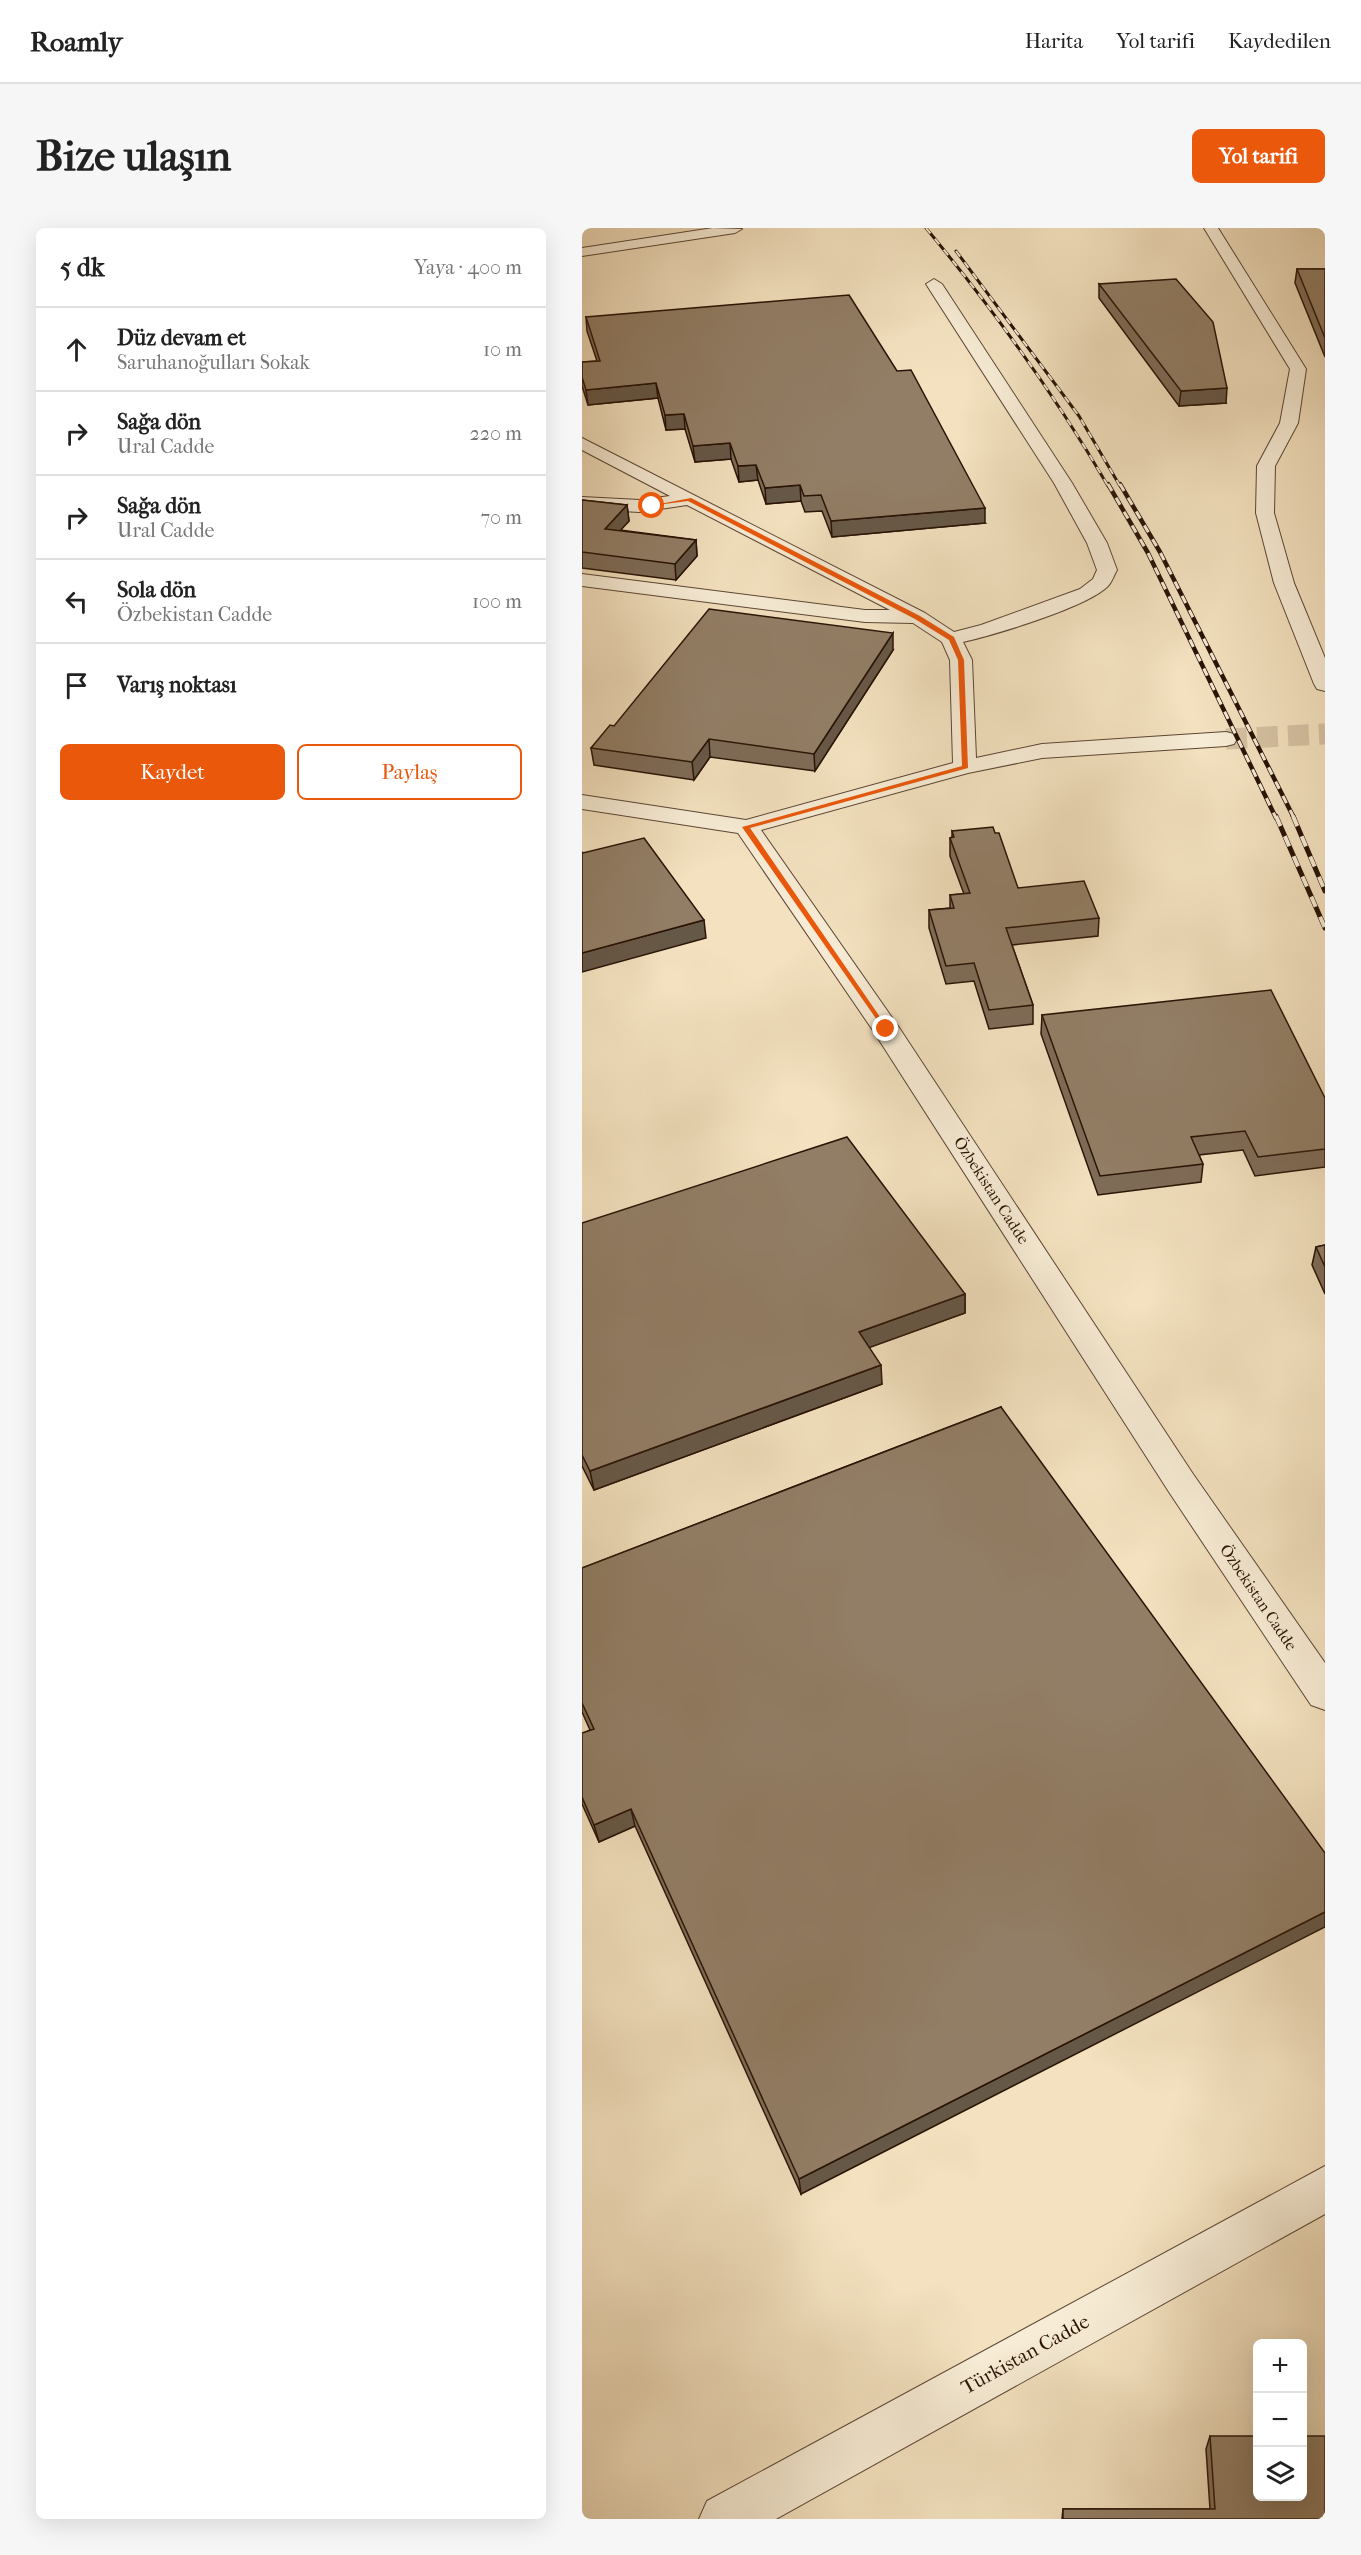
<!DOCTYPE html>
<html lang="tr">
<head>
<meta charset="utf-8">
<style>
  :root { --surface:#fff; --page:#f6f6f6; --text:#222; --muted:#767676; --line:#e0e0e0; --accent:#ea580c }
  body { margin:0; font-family:"IM FELL French Canon",serif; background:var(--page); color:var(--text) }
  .controls { position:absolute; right:18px; bottom:18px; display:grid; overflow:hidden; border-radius:9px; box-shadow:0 6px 24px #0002 }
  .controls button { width:54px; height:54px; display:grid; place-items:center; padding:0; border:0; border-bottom:2px solid var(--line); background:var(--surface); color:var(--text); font:30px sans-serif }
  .stop { position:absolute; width:18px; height:18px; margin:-14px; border:4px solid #ea580c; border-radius:50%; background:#fff }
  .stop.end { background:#ea580c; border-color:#fff; box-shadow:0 2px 6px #0008 }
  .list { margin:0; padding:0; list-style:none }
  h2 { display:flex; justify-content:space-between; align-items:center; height:78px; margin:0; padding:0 24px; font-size:26px }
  h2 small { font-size:20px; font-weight:400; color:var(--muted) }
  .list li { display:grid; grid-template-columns:39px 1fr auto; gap:18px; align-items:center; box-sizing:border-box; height:84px; padding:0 24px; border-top:2px solid var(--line) }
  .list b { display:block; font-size:22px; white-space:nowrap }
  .list p { margin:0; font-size:20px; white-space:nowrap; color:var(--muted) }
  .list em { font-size:20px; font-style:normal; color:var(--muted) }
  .actions { display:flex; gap:12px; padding:18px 24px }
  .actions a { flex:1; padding:14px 0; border:2px solid var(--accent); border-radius:9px; text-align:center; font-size:21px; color:var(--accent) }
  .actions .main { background:var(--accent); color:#fff }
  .icon { flex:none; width:33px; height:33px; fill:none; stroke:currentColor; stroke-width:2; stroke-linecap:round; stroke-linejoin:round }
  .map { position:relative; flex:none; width:743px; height:2291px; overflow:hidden; border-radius:9px }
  header { display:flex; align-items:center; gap:36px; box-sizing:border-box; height:84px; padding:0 30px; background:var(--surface); border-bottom:2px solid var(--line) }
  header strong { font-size:28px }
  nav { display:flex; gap:33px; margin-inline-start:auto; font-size:21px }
  .intro { display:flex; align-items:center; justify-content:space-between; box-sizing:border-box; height:144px; padding:0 36px }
  h1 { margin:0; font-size:42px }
  .button { padding:15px 27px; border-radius:9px; background:var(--accent); color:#fff; font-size:21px; font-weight:700 }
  main { display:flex; gap:36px; padding:0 36px }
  aside { flex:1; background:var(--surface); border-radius:9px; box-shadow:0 6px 24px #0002 }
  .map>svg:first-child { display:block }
</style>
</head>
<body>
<header>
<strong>Roamly</strong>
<nav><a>Harita</a><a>Yol tarifi</a><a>Kaydedilen</a></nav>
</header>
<div class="intro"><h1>Bize ulaşın</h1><a class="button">Yol tarifi</a></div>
<main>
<aside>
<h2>5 dk<small>Yaya · 400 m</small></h2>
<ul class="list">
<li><svg class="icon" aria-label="ahead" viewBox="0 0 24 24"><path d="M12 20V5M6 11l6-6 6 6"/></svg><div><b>Düz devam et</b><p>Saruhanoğulları Sokak</p></div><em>10 m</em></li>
<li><svg class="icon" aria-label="right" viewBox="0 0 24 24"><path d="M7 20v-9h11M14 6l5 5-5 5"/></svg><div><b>Sağa dön</b><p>Ural Cadde</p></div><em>220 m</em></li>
<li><svg class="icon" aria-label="right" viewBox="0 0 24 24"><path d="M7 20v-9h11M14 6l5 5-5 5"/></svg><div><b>Sağa dön</b><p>Ural Cadde</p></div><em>70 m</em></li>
<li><svg class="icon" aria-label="left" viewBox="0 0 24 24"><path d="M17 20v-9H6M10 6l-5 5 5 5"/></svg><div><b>Sola dön</b><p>Özbekistan Cadde</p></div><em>100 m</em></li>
<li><svg class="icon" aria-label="arrive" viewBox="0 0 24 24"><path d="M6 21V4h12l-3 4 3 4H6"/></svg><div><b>Varış noktası</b></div></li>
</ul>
<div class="actions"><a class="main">Kaydet</a><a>Paylaş</a></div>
</aside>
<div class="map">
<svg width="743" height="2291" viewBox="0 0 743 2291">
  <rect width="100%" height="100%" fill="#f3e1bf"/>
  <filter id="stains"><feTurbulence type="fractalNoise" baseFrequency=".00333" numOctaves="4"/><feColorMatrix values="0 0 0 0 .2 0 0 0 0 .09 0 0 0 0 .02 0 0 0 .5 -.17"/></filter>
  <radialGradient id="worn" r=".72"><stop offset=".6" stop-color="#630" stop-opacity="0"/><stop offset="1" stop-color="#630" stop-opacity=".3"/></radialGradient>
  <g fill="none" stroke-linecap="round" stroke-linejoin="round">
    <polyline stroke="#d5c2a3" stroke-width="21" stroke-dasharray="21 10" stroke-linecap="butt" points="644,511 743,506"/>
    <g stroke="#5c4634" stroke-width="2">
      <g id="minor">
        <polygon points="131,0 160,1 153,5 0,28 0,20"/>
        <polygon points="622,0 636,0 724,141 716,195 693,238 692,285 712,355 743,430 743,463 735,461 732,456 692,355 674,285 675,238 698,195 708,141"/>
        <path d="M352,51l8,5 130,199 35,60 10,27c-3,5 -5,12 -9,16 -20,21 -114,49 -145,56l9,18 4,98 66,-14 184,-12 8,2 3,5 -3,5 -8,2 -184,12 -74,15 -207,57 139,199 293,445 132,189v47l-14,-5 -142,-213 -297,-463 -134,-196 -156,-24v-14l164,25 207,-57 -3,-103 -8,-18 -29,-19 -48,-1 -283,-36v-12l283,36h25l-203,-105 -47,7 -58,-3v-12l58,3 30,-4 -88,-46v-12l343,175 29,19 27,-7 99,-36 13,-10 4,-9 -10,-27 -33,-60 -128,-199z"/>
        <polygon points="743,1938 743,1986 194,2291 117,2291 125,2273"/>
      </g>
    </g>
    <use href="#minor" fill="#f7ecd5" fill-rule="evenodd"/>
    <g stroke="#291306" stroke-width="3">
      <g id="rail-far2">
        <path d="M344,0c67,81 129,167 182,258"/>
        <polyline points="374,23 497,188 538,258"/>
      </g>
    </g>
    <g stroke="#291306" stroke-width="4.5">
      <g id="rail-far1">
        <polyline points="526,256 566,325 694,590"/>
        <polyline points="538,256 578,324 712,590"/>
      </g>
    </g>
    <g stroke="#291306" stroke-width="5">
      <g id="rail">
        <polyline points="694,588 743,700"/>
        <polyline points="711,588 743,663"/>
      </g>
    </g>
    <use href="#rail-far2" stroke="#f7ecd5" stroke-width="2" stroke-dasharray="7" stroke-linecap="butt"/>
    <use href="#rail-far1" stroke="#f7ecd5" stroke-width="3" stroke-dasharray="8" stroke-linecap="butt"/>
    <use href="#rail" stroke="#f7ecd5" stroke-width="4" stroke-dasharray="11" stroke-linecap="butt"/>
  </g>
  <g fill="#7e6c58" stroke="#291306" stroke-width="1.5">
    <polygon points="715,41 743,41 743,129 713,55"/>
    <polygon points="517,56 644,175 597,178 517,70"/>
    <polygon points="4,89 403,295 250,309 240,283 223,284 219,273 184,276 176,252 157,254 149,231 113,234 103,201 84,202 76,170 6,177 0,158 0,134 15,133 5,103"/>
    <polygon points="0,272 45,277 47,293 38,302 114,312 115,328 94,352 0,340"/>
    <polygon points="311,422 233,543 128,529 112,552 12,537 9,520 32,498"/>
    <polygon points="370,603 436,660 517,690 516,708 430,717 451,777 451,796 407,801 392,753 364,756 347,700 347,682 368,680 368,667 382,666 368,628 368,610 370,609"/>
    <polygon points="460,787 743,870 743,939 673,948 661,922 617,927 621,936 619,954 516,967 459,806"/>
    <polygon points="0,995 383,1066 383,1085 287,1119 300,1156 12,1262 0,1238"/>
    <polygon points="743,1017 743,1066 730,1037 734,1019"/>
    <polygon points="419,1179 219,1966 53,1598 17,1614 0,1576 0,1506 8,1502 0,1484 0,1340"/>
    <polygon points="628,2208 743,2291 480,2291 481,2281 628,2281 624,2221"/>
  </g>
  <g fill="#665847" stroke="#291306" stroke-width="1.5">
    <polygon points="74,155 76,170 6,177 4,162"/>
    <polygon points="645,160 644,175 597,178 599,163"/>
    <polygon points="102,186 103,201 84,202 83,187"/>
    <polygon points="148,215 149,231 113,234 111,218"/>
    <polygon points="174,237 176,252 157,254 156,238"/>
    <polygon points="218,257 219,273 184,276 183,260"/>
    <polygon points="45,277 47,293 25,317 23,301"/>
    <polygon points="403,280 403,295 250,309 249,293"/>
    <polygon points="114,312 115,328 94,352 93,336"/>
    <polygon points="311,405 311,422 233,543 232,526"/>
    <polygon points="127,511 128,529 112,552 110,534"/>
    <polygon points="122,692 124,710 0,744 0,725"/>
    <polygon points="383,1066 383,1085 278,1123 277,1104"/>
    <polygon points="299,1137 300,1156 12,1262 8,1243"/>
    <polygon points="49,1581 53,1598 17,1614 12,1597"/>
    <polygon points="743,1684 743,1699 219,1966 217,1951"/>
  </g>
  <g fill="#927e66" stroke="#291306" stroke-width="1.5">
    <polygon points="715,41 743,41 743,110"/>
    <polygon points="594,51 631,94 645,160 599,163 517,56"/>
    <polygon points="267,67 315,143 329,142 403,280 249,293 239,267 222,268 218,257 183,260 174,237 156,238 148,215 111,218 102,186 83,187 74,155 4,162 0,149 0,134 18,133 4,89"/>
    <polygon points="0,272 45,277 23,301 114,312 93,336 0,324"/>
    <polygon points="127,381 311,405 232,526 127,511 110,534 9,520 28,497 32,498"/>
    <polygon points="411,599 413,605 417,605 436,660 502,653 517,690 424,700 451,777 407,782 392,735 364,738 347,682 372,680 368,667 388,665 368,610 372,609 370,603"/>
    <polygon points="62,610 122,692 0,725 0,624 1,625"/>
    <polygon points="689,762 743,870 743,921 676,929 663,903 609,909 621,936 518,948 460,787"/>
    <polygon points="265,909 383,1066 277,1104 299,1137 8,1243 0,1227 0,995"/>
    <polygon points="743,1017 743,1039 734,1019"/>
    <polygon points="419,1179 743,1625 743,1684 217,1951 49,1581 12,1597 0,1569 0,1505 12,1501 0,1475 0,1340"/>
    <polygon points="628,2208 675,2208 675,2268 720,2268 720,2208 743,2208 743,2291 481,2291 481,2281 633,2281"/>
  </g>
  <polygon fill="#ea580c" points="109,270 338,388 372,409 382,432 386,540 168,600 307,802 302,802 160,599 380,538 376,432 367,412 333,391 106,273 67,278"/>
  <g text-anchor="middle" stroke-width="5" stroke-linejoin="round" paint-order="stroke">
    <g font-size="16" fill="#291306" stroke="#f7ecd5">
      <text transform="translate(410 962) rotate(57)" y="6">Özbekistan Cadde</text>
      <text transform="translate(677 1369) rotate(56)" y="6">Özbekistan Cadde</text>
    </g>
    <g font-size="20" fill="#291306" stroke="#f7ecd5">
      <text transform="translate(443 2126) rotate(-29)" y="7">Türkistan Cadde</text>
    </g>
  </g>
  <rect width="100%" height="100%" filter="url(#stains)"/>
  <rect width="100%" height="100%" fill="url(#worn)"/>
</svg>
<div class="controls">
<button>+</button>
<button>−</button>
<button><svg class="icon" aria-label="layers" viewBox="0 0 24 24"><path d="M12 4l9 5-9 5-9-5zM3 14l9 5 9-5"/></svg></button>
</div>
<div class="stop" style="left:70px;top:278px"></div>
<div class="stop end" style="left:304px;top:801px"></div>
</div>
</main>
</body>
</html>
